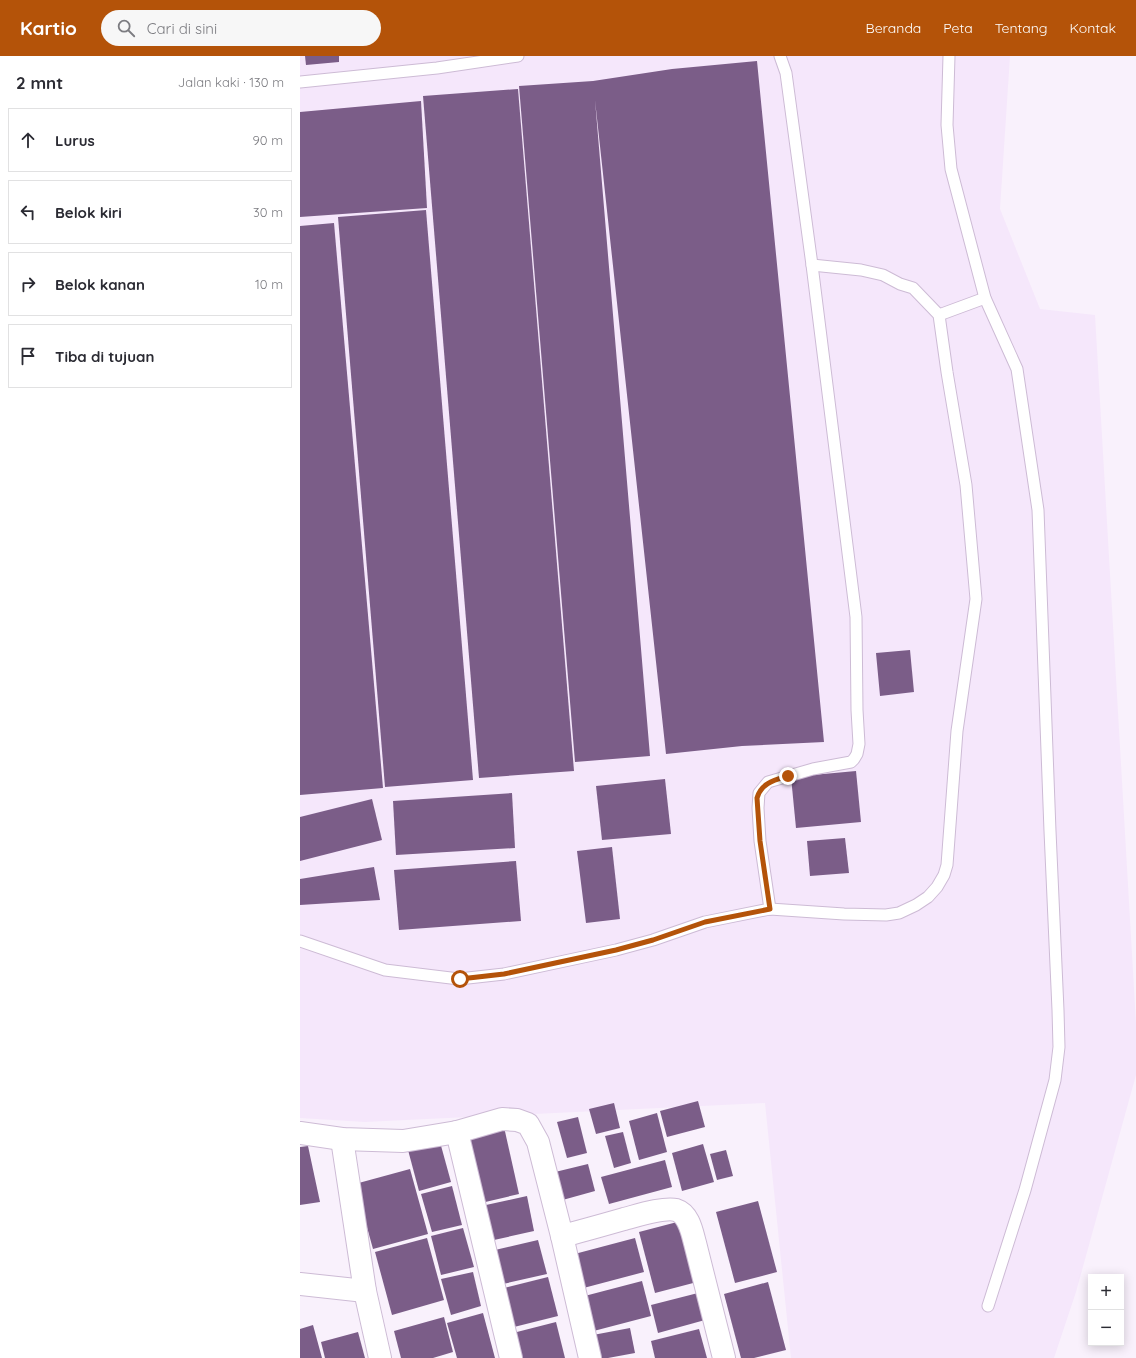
<!DOCTYPE html>
<html lang="id">
<head>
<meta charset="utf-8">
<style>
  :root { --surface:#fff; --page:#f7f7f7; --text:#2b2b33; --muted:#7c7c81; --line:#e1e1e2; --accent:#b45309 }
  body { margin:0; font-family:Quicksand,sans-serif; background:var(--page); color:var(--text) }
  .controls { position:absolute; right:12px; bottom:12px; display:grid; overflow:hidden; border-radius:0px; box-shadow:0 2px 10px #0003 }
  .controls button { width:36px; height:36px; display:grid; place-items:center; padding:0; border:0; border-bottom:1px solid var(--line); background:var(--surface); color:var(--text); font:20px sans-serif }
  .stop { position:absolute; width:12px; height:12px; margin:-9px; border:3px solid #b45309; border-radius:50%; background:#fff }
  .stop.end { background:#b45309; border-color:#fff; box-shadow:0 1px 4px #0008 }
  .list { margin:0; padding:0; list-style:none }
  h2 { display:flex; justify-content:space-between; align-items:center; height:52px; margin:0; padding:0 16px; font-size:17px }
  h2 small { font-size:13px; font-weight:400; color:var(--muted) }
  .list li { display:grid; grid-template-columns:26px 1fr auto; gap:12px; align-items:center; box-sizing:border-box; height:64px; margin:0 8px 8px; padding:0 8px; border:1px solid var(--line); border-radius:0px }
  .list b { display:block; font-size:15px; white-space:nowrap }
  .list em { font-size:13px; font-style:normal; color:var(--muted) }
  .icon { flex:none; width:22px; height:22px; fill:none; stroke:currentColor; stroke-width:2; stroke-linecap:round; stroke-linejoin:round }
  .map { position:relative; flex:none; width:836px; height:1302px; overflow:hidden }
  header { display:flex; align-items:center; gap:24px; box-sizing:border-box; height:56px; padding:0 20px; background:var(--accent); color:#fff }
  header strong { font-size:19px }
  nav { display:flex; gap:22px; margin-inline-start:auto; font-size:14px }
  .search { width:280px; height:36px; background:var(--page); display:flex; align-items:center; gap:10px; box-sizing:border-box; padding:0 14px; border-radius:22px; color:var(--muted); font-size:15px }
  main { display:flex }
  aside { flex:1; background:var(--surface) }
  .map>svg:first-child { display:block }
</style>
</head>
<body>
<header>
<strong>Kartio</strong>
<div class="search"><svg class="icon" aria-label="search" viewBox="0 0 24 24"><circle cx="10" cy="10" r="6"/><path d="M15 15l6 6"/></svg>Cari di sini</div>
<nav><a>Beranda</a><a>Peta</a><a>Tentang</a><a>Kontak</a></nav>
</header>
<main>
<aside>
<h2>2 mnt<small>Jalan kaki · 130 m</small></h2>
<ul class="list">
<li><svg class="icon" aria-label="ahead" viewBox="0 0 24 24"><path d="M12 20V5M6 11l6-6 6 6"/></svg><div><b>Lurus</b></div><em>90 m</em></li>
<li><svg class="icon" aria-label="left" viewBox="0 0 24 24"><path d="M17 20v-9H6M10 6l-5 5 5 5"/></svg><div><b>Belok kiri</b></div><em>30 m</em></li>
<li><svg class="icon" aria-label="right" viewBox="0 0 24 24"><path d="M7 20v-9h11M14 6l5 5-5 5"/></svg><div><b>Belok kanan</b></div><em>10 m</em></li>
<li><svg class="icon" aria-label="arrive" viewBox="0 0 24 24"><path d="M6 21V4h12l-3 4 3 4H6"/></svg><div><b>Tiba di tujuan</b></div></li>
</ul>
</aside>
<div class="map">
<svg width="836" height="1302" viewBox="0 0 836 1302">
  <rect width="100%" height="100%" fill="#f9f1fc"/>
  <polygon fill="#f5e7fb" points="0,0 710,0 700,153 740,253 795,259 836,967 836,1019 776,1236 754,1302 491,1302 465,1047 65,1066 0,1062"/>
  <g fill="#7b5d88">
    <polygon points="5,0 39,0 39,6 6,9"/>
    <polygon points="457,5 524,686 442,690 366,698 295,44 350,700 275,706 219,30 293,25 372,13"/>
    <polygon points="218,33 274,715 179,722 123,40"/>
    <polygon points="121,45 127,152 0,161 0,56"/>
    <polygon points="126,154 173,724 85,731 38,161"/>
    <polygon points="34,167 83,732 0,739 0,170"/>
    <polygon points="610,594 614,636 580,640 576,597"/>
    <polygon points="556,715 561,766 496,772 491,721"/>
    <polygon points="365,723 371,778 302,784 296,730"/>
    <polygon points="212,737 215,792 96,799 93,745"/>
    <polygon points="72,743 82,784 0,805 0,761"/>
    <polygon points="545,782 549,817 510,820 507,785"/>
    <polygon points="312,791 320,863 286,867 277,795"/>
    <polygon points="216,805 221,865 99,874 94,814"/>
    <polygon points="74,811 80,844 0,849 0,823"/>
    <polygon points="398,1045 405,1071 367,1081 360,1055"/>
    <polygon points="314,1047 320,1072 296,1078 289,1053"/>
    <polygon points="357,1057 367,1096 339,1104 329,1065"/>
    <polygon points="278,1061 287,1097 267,1102 257,1066"/>
    <polygon points="204,1071 219,1138 181,1147 165,1080"/>
    <polygon points="323,1076 331,1107 314,1112 305,1080"/>
    <polygon points="140,1086 151,1126 119,1135 108,1094"/>
    <polygon points="403,1088 414,1126 382,1135 372,1097"/>
    <polygon points="8,1090 20,1146 0,1149 0,1091"/>
    <polygon points="426,1094 433,1120 417,1124 410,1098"/>
    <polygon points="365,1104 372,1131 309,1148 301,1121"/>
    <polygon points="288,1108 295,1135 259,1145 251,1117"/>
    <polygon points="110,1113 128,1178 73,1193 55,1128"/>
    <polygon points="152,1130 162,1169 132,1176 121,1138"/>
    <polygon points="227,1140 234,1175 194,1184 186,1149"/>
    <polygon points="458,1145 477,1216 435,1227 416,1156"/>
    <polygon points="381,1165 397,1226 355,1237 339,1176"/>
    <polygon points="163,1172 174,1211 141,1219 131,1180"/>
    <polygon points="127,1182 144,1244 92,1259 75,1196"/>
    <polygon points="335,1182 344,1216 276,1234 267,1200"/>
    <polygon points="238,1184 247,1218 203,1228 195,1194"/>
    <polygon points="173,1216 181,1250 151,1259 141,1223"/>
    <polygon points="248,1221 258,1260 214,1271 204,1232"/>
    <polygon points="342,1225 351,1260 286,1277 277,1242"/>
    <polygon points="468,1226 486,1294 454,1302 441,1302 424,1238"/>
    <polygon points="398,1237 405,1264 358,1277 351,1249"/>
    <polygon points="183,1257 195,1302 157,1302 147,1267"/>
    <polygon points="144,1261 153,1296 133,1302 101,1302 94,1275"/>
    <polygon points="256,1266 265,1302 219,1302 213,1277"/>
    <polygon points="13,1269 22,1302 0,1302 0,1273"/>
    <polygon points="330,1272 335,1297 308,1302 297,1302 293,1279"/>
    <polygon points="399,1273 407,1302 355,1302 351,1285"/>
    <polygon points="58,1276 65,1302 25,1302 21,1286"/>
  </g>
  <g fill="none" stroke-linecap="round" stroke-linejoin="round">
    <g stroke="#cdbbd5" stroke-width="13">
      <g id="lane">
        <polyline points="649,0 647,69 651,113 685,242 717,313 738,454 750,775 758,954 759,991 755,1024 725,1134 688,1250"/>
        <polyline points="0,26 137,12 218,0"/>
        <polyline points="639,259 685,242"/>
        <polyline points="470,853 460,785 458,752 459,737 468,726 513,713 551,706 554,703 557,698 559,688 557,654 556,561 512,209 486,17 480,0"/>
        <polyline points="0,885 85,914 159,923 204,918 316,894 353,884 405,866 470,853 544,858 586,859 599,857 616,849 628,841 637,831 644,819 647,809 657,675 676,543 666,429 647,316 639,259 613,232 600,228 583,219 561,214 512,209"/>
      </g>
    </g>
    <g stroke="#cdbbd5" stroke-width="24">
      <g id="street">
        <polyline points="157,1076 211,1302"/>
        <polyline points="0,1077 42,1083 103,1085 157,1076 202,1063 217,1064 228,1068 238,1086 262,1180 290,1302"/>
        <polyline points="42,1083 65,1235 80,1302"/>
        <path d="M262,1180c20,-5 41,-11 62,-17 12,-3 40,-12 52,-9 13,4 16,22 19,33l29,115"/>
        <polyline points="0,1228 65,1235"/>
      </g>
    </g>
    <use href="#lane" stroke="#fff" stroke-width="11"/>
    <use href="#street" stroke="#fff" stroke-width="22"/>
  </g>
  <g fill="none" stroke-linecap="round" stroke-linejoin="round">
    <path stroke="#b45309" stroke-width="5" d="M160,923l44,-5 112,-24 37,-10 52,-18 65,-13 -10,-68 -3,-43c4,-15 18,-18 31,-22"/>
  </g>
</svg>
<div class="controls">
<button>+</button>
<button>−</button>
</div>
<div class="stop" style="left:160px;top:923px"></div>
<div class="stop end" style="left:488px;top:720px"></div>
</div>
</main>
</body>
</html>
